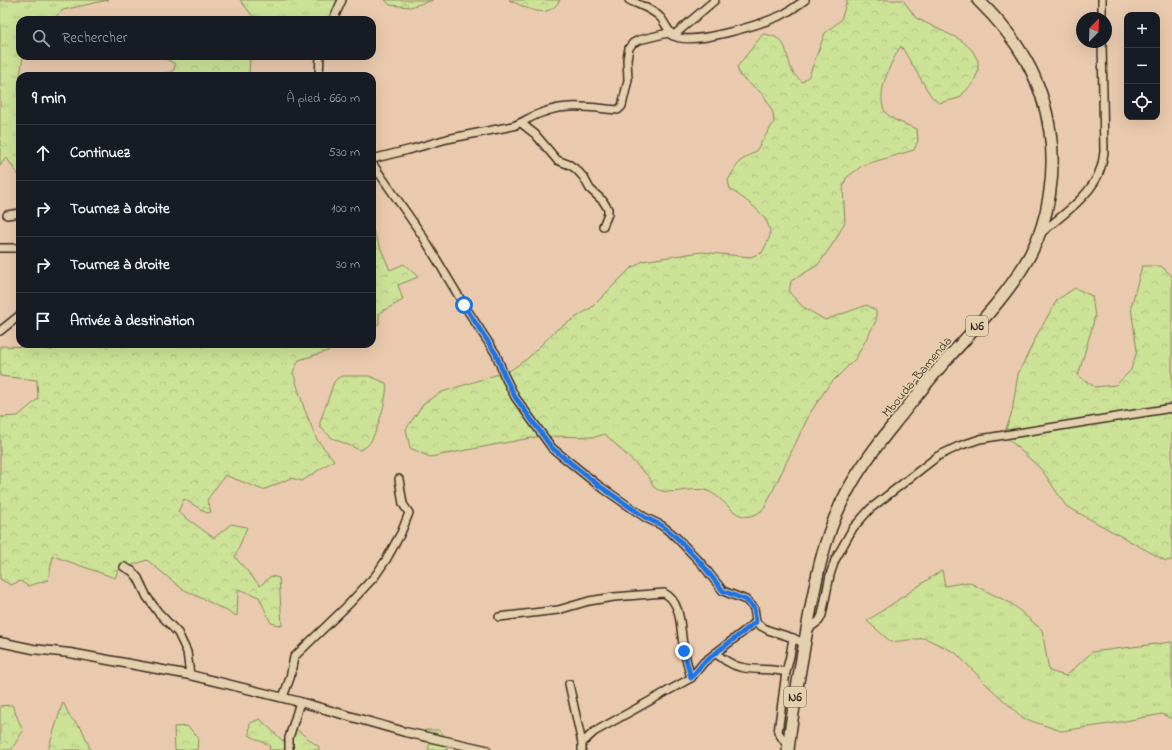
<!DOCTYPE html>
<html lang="fr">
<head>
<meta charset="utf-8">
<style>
  :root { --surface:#171b24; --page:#242831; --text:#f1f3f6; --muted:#9ea1a6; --line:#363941 }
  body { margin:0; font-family:"Indie Flower",sans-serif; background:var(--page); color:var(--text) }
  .controls { position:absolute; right:12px; top:12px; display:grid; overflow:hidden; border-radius:8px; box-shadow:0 4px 16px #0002 }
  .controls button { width:36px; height:36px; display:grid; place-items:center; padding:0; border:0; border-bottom:1px solid var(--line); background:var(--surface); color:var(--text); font:20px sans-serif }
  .compass { position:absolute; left:1076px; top:12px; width:36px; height:36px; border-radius:50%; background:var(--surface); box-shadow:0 4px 16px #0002; rotate:23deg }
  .stop { position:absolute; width:12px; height:12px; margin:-9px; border:3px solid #1a73e8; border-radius:50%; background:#fff }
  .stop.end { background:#1a73e8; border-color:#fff; box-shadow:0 1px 4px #0008 }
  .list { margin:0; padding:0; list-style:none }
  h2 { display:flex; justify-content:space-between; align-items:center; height:52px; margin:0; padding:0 16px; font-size:17px }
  h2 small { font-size:13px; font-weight:400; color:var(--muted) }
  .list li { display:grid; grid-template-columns:26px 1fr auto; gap:12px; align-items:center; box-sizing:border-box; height:56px; padding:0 16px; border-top:1px solid var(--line) }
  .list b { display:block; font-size:15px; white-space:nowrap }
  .list em { font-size:13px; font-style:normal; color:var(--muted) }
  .icon { flex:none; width:22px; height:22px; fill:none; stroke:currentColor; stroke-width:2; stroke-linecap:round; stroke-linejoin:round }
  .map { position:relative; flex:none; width:1172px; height:750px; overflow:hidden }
  .search { position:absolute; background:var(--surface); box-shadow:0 4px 16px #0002; left:16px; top:16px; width:360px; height:44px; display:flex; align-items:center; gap:10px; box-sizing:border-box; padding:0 14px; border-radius:12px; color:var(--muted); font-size:15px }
  .panel { position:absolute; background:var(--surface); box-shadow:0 4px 16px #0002; left:16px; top:72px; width:360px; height:276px; border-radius:12px }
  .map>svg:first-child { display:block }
</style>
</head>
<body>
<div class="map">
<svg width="1172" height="750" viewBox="0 0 1172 750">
  <defs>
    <pattern id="grass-tufts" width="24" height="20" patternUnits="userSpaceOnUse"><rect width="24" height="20" fill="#cce297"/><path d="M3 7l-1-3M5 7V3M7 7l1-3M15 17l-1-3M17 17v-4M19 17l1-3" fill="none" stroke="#b0c282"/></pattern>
    <pattern id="forest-crowns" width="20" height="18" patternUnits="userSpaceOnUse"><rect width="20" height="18" fill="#cce297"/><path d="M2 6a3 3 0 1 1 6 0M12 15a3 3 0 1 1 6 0" fill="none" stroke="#b0c282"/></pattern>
  </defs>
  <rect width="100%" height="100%" fill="#e9caae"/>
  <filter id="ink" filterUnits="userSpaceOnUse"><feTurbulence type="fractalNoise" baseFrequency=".025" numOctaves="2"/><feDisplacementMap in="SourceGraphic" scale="8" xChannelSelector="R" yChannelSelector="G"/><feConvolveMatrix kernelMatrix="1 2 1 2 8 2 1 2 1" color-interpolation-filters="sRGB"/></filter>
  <g filter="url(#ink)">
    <g fill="url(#grass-tufts)" stroke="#84865a">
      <polygon points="0,0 108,0 63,10 52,20 20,20 20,56 23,56 18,89 20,98 20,177 6,157 0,166"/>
      <polygon points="240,0 341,0 333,20 256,20"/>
      <polygon points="942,570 945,586 968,582 1012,604 1042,630 1049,671 1066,676 1092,652 1172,642 1172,719 1162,714 1109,724 1061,731 1023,718 988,686 956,653 925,638 891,642 867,621"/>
      <polygon points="63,702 70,717 82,729 90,749 89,750 48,750"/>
    </g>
    <g fill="url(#forest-crowns)" stroke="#84865a">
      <polygon points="385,0 433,0 410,7 390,5"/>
      <path d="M509,0h51c-13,22 -34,7 -51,0z"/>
      <path d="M847,0h56l13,18 45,22 11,10 6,11v11l-5,11 -14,15 -20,5 -8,-7 -30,-50c-10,15 -27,50 -15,67 4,6 23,13 31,16l1,11 -4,10 -51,15 -17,13 -3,10 2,34 -9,17 -18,26 -27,16 -2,11 14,15 22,13 42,-15 9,6v10l-20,37 -28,28 -18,27 -46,96c-29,23 -36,-14 -60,-19 -14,-3 -41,8 -51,-4 -1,-2 -2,-6 -4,-9l-44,-43 -10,3 -54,-1 -111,21 -20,-9 -4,-19 18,-26 18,-11 69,-22 17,-12 28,-28 35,-22 39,-39 13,-8 58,-9 49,5 12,-4c2,-5 8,-14 8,-20 -1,-19 -26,-34 -40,-44l-2,-9 11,-18 17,-11 18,-29 -1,-9 -9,-18 -24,-19 -3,-9 26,-33c27,3 21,19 30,39 2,3 6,6 9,9l7,-6 16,-43 16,-13z"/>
      <polygon points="161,56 248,56 250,57 249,74 248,76 153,76 170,72 174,70 175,64"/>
      <polygon points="372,228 390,270 404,264 418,277 398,285 403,300 379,313 379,324 372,326"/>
      <polygon points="1142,266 1161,266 1172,276 1172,560 1166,561 1066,506 1042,470 1004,435 1012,412 1018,374 1037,335 1057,300 1075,288 1092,296 1095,317 1078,376 1095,387 1116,385 1131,370 1137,351 1131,307"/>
      <polygon points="53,344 152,345 153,344 180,344 181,345 183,344 335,344 328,351 299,360 293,372 304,408 317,440 334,460 302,481 291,478 263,490 225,475 207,500 211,512 207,513 184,499 178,512 214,538 231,524 247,527 235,557 260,586 271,576 279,578 282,626 271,623 259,597 238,589 237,616 181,588 147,560 118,570 115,578 53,556 48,580 28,586 20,581 11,585 0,579 0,417 18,416 38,399 37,380 0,376 0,346 38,347 52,350"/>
      <path d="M343,376h26l17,7c3,11 -10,54 -18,62 -2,2 -6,4 -8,5l-28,-12 -12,-11v-5l14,-40 4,-4z"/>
      <polygon points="12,705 23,731 11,750 0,750 0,706"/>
      <polygon points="260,719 283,741 296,729 319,747 319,750 269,750 270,746 249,735 250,723"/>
      <polygon points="187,726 198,737 197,750 175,750 174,727"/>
      <polygon points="425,730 438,730 444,735 443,744 448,750 428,750 430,743"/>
    </g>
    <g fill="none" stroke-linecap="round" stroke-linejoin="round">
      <g stroke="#3b2a1e" stroke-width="10">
        <g id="minor">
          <path d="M629,0c10,5 24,9 32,18 4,5 7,13 12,17 15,13 91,-12 109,-20 8,-4 16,-10 23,-15"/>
          <polyline points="1102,0 1102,18"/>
          <polyline points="333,20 342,0"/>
          <polyline points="319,76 320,56"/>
          <polyline points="521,123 535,134 557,160 570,165 577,170 584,178 590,189 603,201 608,209 608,214 603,226"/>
          <path d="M372,159l40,-10 35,-10 66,-13c11,-4 20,-11 31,-14 24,-9 49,-4 74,-2l4,-4 6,-26 -1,-21 2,-11 4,-5 6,-3 29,-7 5,3 42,-36"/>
          <polyline points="372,163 422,235 464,305 496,354 504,375 515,397 552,448 598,485 646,518 661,525 675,536 701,563 723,591 746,600 754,608 756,622 759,625 768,630 793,638 805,644"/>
          <polyline points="7,215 20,213"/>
          <path d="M1041,233c20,-17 53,-39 60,-66 2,-5 2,-10 3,-15l-2,-110"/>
          <polyline points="0,248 20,248"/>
          <polyline points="0,331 20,315"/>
          <polyline points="124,567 132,571 138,578 147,597 158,612 178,633 187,652 190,675"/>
          <path d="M499,617l59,-7 31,-9 25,-4 50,-4c18,9 16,35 19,51 2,12 5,23 8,34"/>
          <polyline points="807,630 819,621 822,615 830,575 835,560 853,528 862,518 870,509 938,456 959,446 980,439 1172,408"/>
          <path d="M715,653c8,6 16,12 25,14 15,4 30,1 46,5"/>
          <polyline points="569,684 582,743 582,750"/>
          <polyline points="283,697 290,678 294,657 349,604 375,576 386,560 401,533 409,513 403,504 399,479"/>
          <polyline points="582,743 594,732 691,678 704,662 756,622"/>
          <polyline points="788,747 778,732 786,672 790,656 793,638"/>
          <polyline points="289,750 289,738 300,702"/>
        </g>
      </g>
      <g stroke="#3b2a1e" stroke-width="11">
        <polyline id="tertiary" points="0,642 33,649 70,653 190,675 300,702 405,732 486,750"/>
      </g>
      <g stroke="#3b2a1e" stroke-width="14">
        <path id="trunk" d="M788,750c4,-37 11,-73 17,-109 9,-52 17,-104 43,-151 13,-24 29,-45 46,-66 18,-22 35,-45 54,-66 29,-32 61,-64 82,-103 19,-35 26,-84 20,-123 -8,-55 -33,-94 -72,-132"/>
      </g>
      <use href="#minor" stroke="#e4d0ae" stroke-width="7"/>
      <use href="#tertiary" stroke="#e4d0ae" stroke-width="8"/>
      <use href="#trunk" stroke="#e4d0ae" stroke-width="11"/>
    </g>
  </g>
  <g fill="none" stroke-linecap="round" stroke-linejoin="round" filter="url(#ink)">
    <polyline stroke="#1a73e8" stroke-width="5" points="464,305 496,354 504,375 515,397 552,448 598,485 646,518 661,525 675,536 701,563 723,591 746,600 754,608 756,622 704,662 691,678 684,651"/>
  </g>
  <g text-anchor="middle" stroke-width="3.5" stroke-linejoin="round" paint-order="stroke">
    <g fill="#e4d0ae" stroke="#6e5c49" stroke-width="1">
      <rect x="966" y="316" width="22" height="20" rx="3"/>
      <rect x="784" y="687" width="22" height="20" rx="3"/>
    </g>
    <g font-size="12" font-weight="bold" fill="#3b2a1e">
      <text x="977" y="330">N6</text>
      <text x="795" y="701">N6</text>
    </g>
    <g font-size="13" fill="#3b2a1e" stroke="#e4d0ae">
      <text transform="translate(916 376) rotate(-50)" y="5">Mbouda-Bamenda</text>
    </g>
  </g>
</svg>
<div class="controls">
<button>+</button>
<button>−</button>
<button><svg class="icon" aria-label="locate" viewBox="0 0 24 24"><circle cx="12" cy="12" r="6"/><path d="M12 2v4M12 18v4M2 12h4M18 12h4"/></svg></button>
</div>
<svg class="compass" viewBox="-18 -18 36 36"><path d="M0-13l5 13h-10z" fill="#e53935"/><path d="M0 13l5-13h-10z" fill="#9ea1a6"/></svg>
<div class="stop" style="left:464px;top:305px"></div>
<div class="stop end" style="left:684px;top:651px"></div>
<div class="search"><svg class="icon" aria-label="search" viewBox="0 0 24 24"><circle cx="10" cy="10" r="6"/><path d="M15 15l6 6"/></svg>Rechercher</div>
<section class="panel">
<h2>9 min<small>À pied · 660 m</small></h2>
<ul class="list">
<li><svg class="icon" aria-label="ahead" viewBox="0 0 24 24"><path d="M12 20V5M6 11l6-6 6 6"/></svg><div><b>Continuez</b></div><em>530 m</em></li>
<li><svg class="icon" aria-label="right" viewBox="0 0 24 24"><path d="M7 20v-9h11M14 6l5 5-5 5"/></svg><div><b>Tournez à droite</b></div><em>100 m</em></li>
<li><svg class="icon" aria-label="right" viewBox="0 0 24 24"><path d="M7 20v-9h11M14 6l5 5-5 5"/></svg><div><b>Tournez à droite</b></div><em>30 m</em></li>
<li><svg class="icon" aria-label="arrive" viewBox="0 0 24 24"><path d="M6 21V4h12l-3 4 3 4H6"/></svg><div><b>Arrivée à destination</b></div></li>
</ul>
</section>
</div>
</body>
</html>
